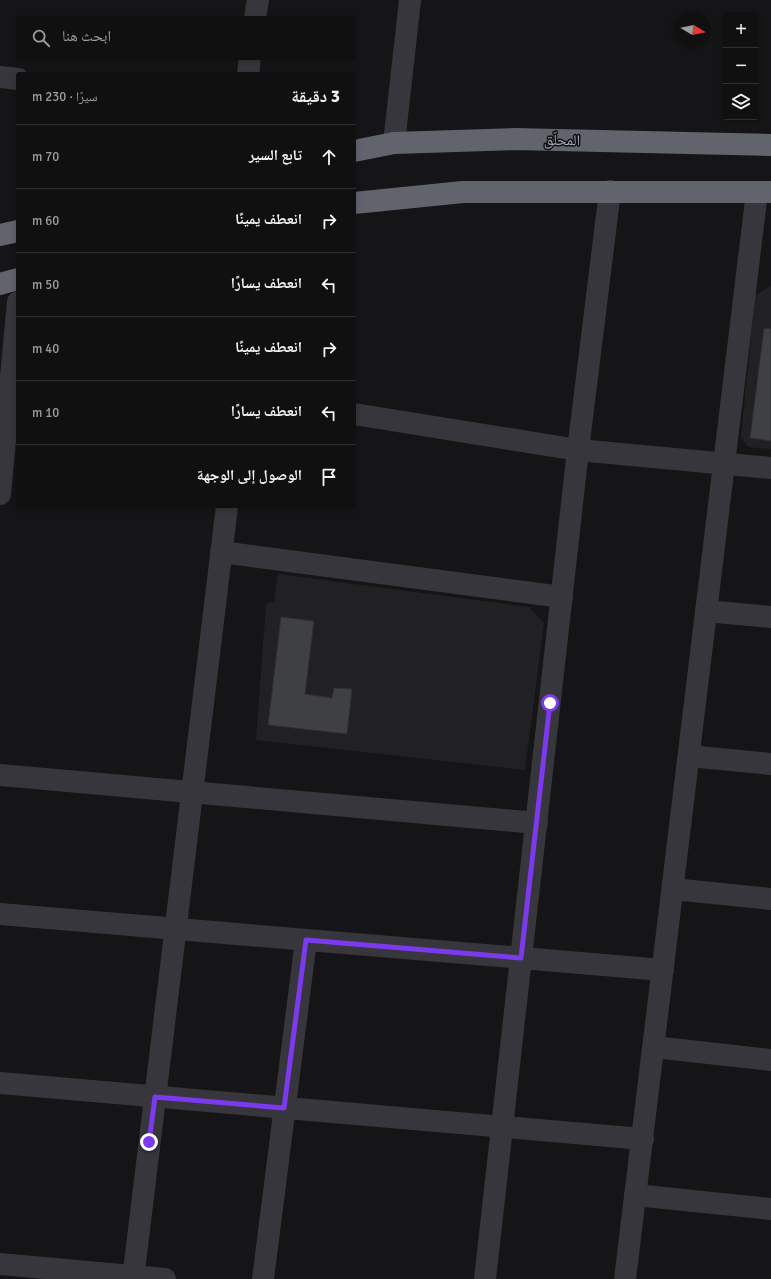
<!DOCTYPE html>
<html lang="ar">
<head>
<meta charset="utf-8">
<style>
  :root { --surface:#101011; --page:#1e1e1f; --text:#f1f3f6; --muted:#9c9d9f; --line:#303031 }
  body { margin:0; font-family:Signika,"Noto Naskh Arabic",sans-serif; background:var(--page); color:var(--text); direction:rtl }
  .controls { position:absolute; right:12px; top:12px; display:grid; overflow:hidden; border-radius:4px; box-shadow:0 2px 6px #0003 }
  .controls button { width:36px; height:36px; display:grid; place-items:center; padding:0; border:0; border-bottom:1px solid var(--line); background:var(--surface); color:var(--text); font:20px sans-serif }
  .compass { position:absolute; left:675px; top:12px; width:36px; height:36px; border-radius:50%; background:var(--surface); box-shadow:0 2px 6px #0003; rotate:100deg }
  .stop { position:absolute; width:12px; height:12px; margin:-9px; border:3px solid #7c3aed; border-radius:50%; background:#fff }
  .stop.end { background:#7c3aed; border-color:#fff; box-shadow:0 1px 4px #0008 }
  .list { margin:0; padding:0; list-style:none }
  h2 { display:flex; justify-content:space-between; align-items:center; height:52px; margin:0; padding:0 16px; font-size:17px }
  h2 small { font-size:13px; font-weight:400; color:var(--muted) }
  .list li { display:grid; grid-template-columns:26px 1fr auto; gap:12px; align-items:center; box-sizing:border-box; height:64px; padding:0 16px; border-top:1px solid var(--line) }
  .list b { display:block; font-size:15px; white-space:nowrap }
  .list em { font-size:13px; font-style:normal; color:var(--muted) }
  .icon { flex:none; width:22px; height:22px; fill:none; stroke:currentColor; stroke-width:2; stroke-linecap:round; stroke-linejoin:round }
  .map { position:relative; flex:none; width:771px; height:1279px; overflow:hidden; direction:ltr }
  .search { position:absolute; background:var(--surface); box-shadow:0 2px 6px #0003; left:16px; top:16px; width:340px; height:44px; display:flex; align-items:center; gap:10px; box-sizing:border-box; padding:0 14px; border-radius:4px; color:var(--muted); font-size:15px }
  .panel { position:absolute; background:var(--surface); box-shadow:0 2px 6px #0003; left:16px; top:72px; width:340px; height:436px; border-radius:4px; direction:rtl }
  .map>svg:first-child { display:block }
</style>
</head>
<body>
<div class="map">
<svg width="771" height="1279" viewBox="0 0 771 1279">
  <rect width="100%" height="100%" fill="#151517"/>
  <g fill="#212124">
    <polygon points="771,286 771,449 748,447 741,436 755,295"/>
    <polygon points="278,574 529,607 544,623 525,770 256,740 266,604 274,601"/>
  </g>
  <g fill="#3f4044" stroke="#2f2f33">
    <polygon points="764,328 771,329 771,441 750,438"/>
    <polygon points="281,617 314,621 305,694 332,698 334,688 352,689 347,734 268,725"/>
  </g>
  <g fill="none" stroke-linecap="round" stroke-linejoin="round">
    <g stroke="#36363c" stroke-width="22">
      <polyline points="255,18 258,0"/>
      <polyline points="248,74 250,58"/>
      <polyline points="0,77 18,79"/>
      <polyline points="394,143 410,0"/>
      <polyline points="354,414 578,450 771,468"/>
      <polyline points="0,494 18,302"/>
      <polyline points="221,552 562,597"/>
      <polyline points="706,611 771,617"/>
      <polyline points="689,756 771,764"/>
      <polyline points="0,775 537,823"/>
      <polyline points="673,889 771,899"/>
      <polyline points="0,914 663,970"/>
      <polyline points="654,1047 771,1060"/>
      <polyline points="0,1083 643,1139"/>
      <polyline points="635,1195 771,1209"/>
      <polyline points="0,1264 165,1279"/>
      <polyline points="133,1279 227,506"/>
      <polyline points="263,1279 306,940"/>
      <polyline points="485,1279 578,450 610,191"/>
      <polyline points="625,1279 757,192"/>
    </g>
    <g stroke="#61646d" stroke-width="22">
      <polyline points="354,151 394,143 514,139 771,145"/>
      <polyline points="354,203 463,192 771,192"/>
      <polyline points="0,235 18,231"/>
      <polyline points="0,284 18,279"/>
    </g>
  </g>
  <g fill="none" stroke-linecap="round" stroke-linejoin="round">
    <polyline stroke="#7c3aed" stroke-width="5" points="149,1142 155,1097 284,1108 306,940 521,958 550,703"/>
  </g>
  <g text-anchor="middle" stroke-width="3" stroke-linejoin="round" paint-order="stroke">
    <g font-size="15" fill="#a6abb8" stroke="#101012">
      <text transform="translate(562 140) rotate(1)" y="5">المحلّق</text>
    </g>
  </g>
</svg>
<div class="controls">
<button>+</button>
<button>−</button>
<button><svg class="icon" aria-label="layers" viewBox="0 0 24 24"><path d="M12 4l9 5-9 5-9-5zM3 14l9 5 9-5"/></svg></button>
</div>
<svg class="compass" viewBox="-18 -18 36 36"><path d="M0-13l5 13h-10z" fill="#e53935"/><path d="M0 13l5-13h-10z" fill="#9c9d9f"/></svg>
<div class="stop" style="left:550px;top:703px"></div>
<div class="stop end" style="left:149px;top:1142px"></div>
<div class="search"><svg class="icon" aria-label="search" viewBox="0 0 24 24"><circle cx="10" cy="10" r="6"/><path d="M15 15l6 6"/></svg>ابحث هنا</div>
<section class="panel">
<h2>3 دقيقة<small>سيرًا · 230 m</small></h2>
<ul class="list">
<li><svg class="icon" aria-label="ahead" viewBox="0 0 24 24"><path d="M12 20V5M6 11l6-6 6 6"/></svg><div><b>تابع السير</b></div><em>70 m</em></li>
<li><svg class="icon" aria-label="right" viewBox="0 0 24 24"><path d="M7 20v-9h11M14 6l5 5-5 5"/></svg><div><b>انعطف يمينًا</b></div><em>60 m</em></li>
<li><svg class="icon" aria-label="left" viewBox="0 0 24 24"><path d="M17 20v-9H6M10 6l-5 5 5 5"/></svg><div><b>انعطف يسارًا</b></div><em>50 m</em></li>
<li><svg class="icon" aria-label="right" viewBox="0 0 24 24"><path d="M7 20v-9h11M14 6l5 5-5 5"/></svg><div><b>انعطف يمينًا</b></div><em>40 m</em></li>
<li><svg class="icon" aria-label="left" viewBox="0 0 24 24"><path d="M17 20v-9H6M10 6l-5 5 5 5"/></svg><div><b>انعطف يسارًا</b></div><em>10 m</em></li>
<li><svg class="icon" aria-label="arrive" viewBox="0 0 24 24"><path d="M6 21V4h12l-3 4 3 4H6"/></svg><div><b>الوصول إلى الوجهة</b></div></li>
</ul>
</section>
</div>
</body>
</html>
